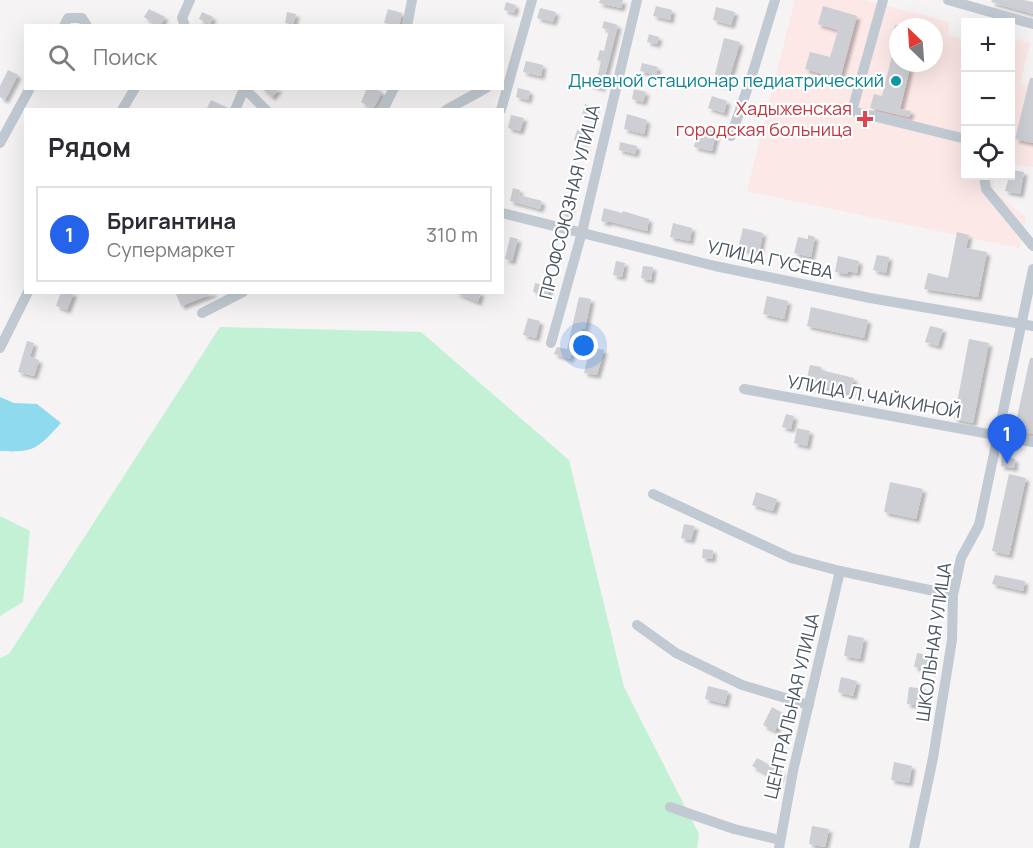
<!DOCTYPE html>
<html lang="ru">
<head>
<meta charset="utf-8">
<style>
  :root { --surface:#fff; --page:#f2f2f3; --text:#2b2b33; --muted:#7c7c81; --line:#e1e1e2; --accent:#2563eb }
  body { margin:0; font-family:Manrope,sans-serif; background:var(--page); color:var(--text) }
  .controls { position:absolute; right:18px; top:18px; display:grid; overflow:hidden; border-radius:0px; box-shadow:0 6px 24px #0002 }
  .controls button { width:54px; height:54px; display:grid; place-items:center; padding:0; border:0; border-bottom:2px solid var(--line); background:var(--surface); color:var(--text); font:30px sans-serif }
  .compass { position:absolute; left:889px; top:18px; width:54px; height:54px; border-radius:50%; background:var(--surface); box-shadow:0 6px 24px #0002; rotate:335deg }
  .you { position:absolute; left:584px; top:346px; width:21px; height:21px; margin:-15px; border:4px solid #fff; border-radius:50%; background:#1a73e8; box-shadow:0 0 0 9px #1a73e833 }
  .badge { display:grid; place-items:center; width:39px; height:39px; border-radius:50%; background:var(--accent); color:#fff; font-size:20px; font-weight:700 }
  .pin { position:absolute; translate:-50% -50px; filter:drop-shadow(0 2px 3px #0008) }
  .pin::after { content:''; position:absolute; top:32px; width:21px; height:18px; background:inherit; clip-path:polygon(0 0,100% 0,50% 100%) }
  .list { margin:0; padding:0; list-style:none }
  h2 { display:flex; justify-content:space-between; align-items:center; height:78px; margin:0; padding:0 24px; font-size:26px }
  h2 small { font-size:20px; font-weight:400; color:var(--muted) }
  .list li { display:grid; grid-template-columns:39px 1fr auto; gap:18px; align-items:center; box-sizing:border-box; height:96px; margin:0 12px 12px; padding:0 12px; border:2px solid var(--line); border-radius:0px }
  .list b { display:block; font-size:22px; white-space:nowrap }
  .list p { margin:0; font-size:20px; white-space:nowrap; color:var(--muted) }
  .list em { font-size:20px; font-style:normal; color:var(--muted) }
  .icon { flex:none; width:33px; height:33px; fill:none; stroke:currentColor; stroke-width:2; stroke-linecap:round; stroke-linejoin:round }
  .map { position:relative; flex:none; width:1033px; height:848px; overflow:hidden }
  .search { position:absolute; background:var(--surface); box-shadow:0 6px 24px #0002; left:24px; top:24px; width:480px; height:66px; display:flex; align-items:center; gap:15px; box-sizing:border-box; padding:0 21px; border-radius:0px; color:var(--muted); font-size:22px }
  .panel { position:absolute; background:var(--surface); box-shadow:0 6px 24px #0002; left:24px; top:108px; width:480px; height:186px; border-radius:0px }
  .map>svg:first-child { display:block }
</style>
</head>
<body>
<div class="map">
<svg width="1033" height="848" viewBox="0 0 1033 848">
  <defs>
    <filter id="shadow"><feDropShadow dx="3.5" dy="3.5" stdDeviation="1.5" flood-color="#0004"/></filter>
  </defs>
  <rect width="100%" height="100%" fill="#f5f3f3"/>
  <g fill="#fce8e6" fill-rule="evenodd">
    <path d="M795,0h69l85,22 -1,13 17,5 1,136h29l-3,14 34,27 -7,31 -272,-57zM898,27h36v36h-36z"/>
    <polygon points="1011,38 1030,43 1020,84 1033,87 1033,167 1011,164"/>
  </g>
  <g fill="#c3f1d5">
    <polygon points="220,327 421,332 569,460 624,687 699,834 697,848 0,848 0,658 9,654"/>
    <polygon points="0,516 30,531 23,602 0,616"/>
  </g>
  <path fill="#90daee" d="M0,397l14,6 23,1 24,19c-23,25 -26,30 -61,28z"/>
  <g fill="#cdcfd5" filter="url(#shadow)">
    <polygon points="600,0 623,0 621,8 599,3"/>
    <polygon points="992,0 1024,0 1033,2 1033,14 991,2"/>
    <polygon points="506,2 516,5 514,13 504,10"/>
    <polygon points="656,6 672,10 670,20 653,16"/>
    <polygon points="823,6 857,16 840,79 805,69 810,52 830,57 838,30 818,24"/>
    <polygon points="716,7 735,12 731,25 713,20"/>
    <polygon points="540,8 556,12 553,22 537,18"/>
    <polygon points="149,9 165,17 160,26 144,17"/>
    <polygon points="388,9 402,13 399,26 384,23"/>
    <polygon points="202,12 213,17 210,24 199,19"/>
    <polygon points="287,12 296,14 293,25 285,23"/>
    <polygon points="604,21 618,25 602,88 590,85 592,77 597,78 601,61 597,60 600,50 604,51 609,30 602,28"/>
    <polygon points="895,25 898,25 898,65 910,68 900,109 911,111 909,117 870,108 874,94 882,96 893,52 889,51"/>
    <polygon points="649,34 659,37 657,44 647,42"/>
    <polygon points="724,38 740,42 727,86 713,82"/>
    <polygon points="526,61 543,65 541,76 523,72"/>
    <polygon points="642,63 658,67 656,75 640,71"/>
    <polygon points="8,70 18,75 5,100 0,97 0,86"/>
    <polygon points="1030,78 1033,78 1033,143 1015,139"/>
    <polygon points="261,88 279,88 272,97"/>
    <polygon points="367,88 374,88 382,92 373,109 361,102"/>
    <polygon points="518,88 530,91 528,100 516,97"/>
    <polygon points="634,89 646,92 643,102 632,99"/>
    <polygon points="712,96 727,101 724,113 708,108"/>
    <polygon points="211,100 228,108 228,110 206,110"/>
    <polygon points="585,104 595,107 592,118 582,115"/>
    <polygon points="627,114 647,120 644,134 624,129"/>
    <polygon points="511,115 524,118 520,131 508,128"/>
    <polygon points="699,125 717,130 712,151 694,147"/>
    <polygon points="577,130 588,133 586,143 574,140"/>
    <polygon points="620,142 637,146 635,154 619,150"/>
    <polygon points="1011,170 1024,172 1020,194 1005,191"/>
    <polygon points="513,188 520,190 519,195 542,201 540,209 510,201"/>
    <polygon points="565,197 573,199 569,214 561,212"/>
    <polygon points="604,208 622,213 623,211 649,219 647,231 608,221 608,223 601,221"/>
    <polygon points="673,223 692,228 690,241 670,237"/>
    <polygon points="743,228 763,233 759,253 738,248"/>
    <polygon points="957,232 969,235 966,248 987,252 978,297 924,289 928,273 948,278"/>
    <polygon points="808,235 815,237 811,257 794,253 798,237 808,239"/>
    <polygon points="510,237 518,239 512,261 505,259"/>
    <polygon points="877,255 889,257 886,273 873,270"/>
    <polygon points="838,256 859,261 857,273 848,271 848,274 835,272"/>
    <polygon points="616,261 625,263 622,277 613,275"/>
    <polygon points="643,266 653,267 651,280 641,278"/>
    <polygon points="535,283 550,287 547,296 533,292"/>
    <polygon points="61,292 74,292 67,310 56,306"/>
    <polygon points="179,292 214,292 214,293 181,306 176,294"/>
    <polygon points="454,292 481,292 478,302"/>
    <polygon points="767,296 788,301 784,319 763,314"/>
    <polygon points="579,297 591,299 585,329 582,329 580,342 575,341 570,359 554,354 557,347 567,349"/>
    <polygon points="811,307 868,320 864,338 807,326"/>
    <polygon points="528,318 540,321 536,338 523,335"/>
    <polygon points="930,326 943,329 938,346 925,342"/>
    <polygon points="969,339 989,343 973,423 954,419"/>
    <polygon points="27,341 34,343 30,357 39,360 34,376 18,372"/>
    <polygon points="590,347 604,350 597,375 584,373"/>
    <polygon points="1030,358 1033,358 1033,434 1014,431"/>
    <polygon points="810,365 821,367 821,370 854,378 851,393 818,386 817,388 805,386"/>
    <polygon points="786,414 794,416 791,429 782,427"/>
    <polygon points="797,428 810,431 807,446 794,443"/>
    <polygon points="1002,456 1015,459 1014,468 1001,466"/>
    <polygon points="1009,474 1026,478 1009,555 992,551"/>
    <polygon points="890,482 923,489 916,519 884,512"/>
    <polygon points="756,492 777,499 773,511 752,505"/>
    <polygon points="684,524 695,526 691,540 681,538"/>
    <polygon points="703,549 713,550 712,559 702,558"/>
    <polygon points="995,575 1025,581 1023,591 992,584"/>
    <polygon points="848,635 864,638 860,659 844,656"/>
    <polygon points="917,653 934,656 932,670 914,667"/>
    <polygon points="841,677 857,681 853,696 838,692"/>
    <polygon points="708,686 728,691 725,704 705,699"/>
    <polygon points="909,687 926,689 924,706 907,704"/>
    <polygon points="772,707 784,714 775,731 763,725"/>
    <polygon points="757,758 782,772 778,780 752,766"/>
    <polygon points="894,762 912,766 909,783 891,780"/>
    <polygon points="812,826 829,829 825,847 809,844"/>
  </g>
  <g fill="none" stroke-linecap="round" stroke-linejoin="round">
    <g stroke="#c1cad2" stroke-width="10">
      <polyline points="883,0 852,111 966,139"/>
      <polyline points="948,0 1033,24"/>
      <polyline points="64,26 68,18 82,18 87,26"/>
      <polyline points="185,26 182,18 190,0"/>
      <polyline points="407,26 412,0"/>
      <polyline points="244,88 266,110"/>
      <polyline points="122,110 135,88"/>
      <polyline points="235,110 244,89"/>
      <polyline points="383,110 394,88"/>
      <polyline points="446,110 486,88"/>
      <polyline points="501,110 532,0"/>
      <polyline points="731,136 752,75 775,0"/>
      <polyline points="0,143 30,88"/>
      <polyline points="984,176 986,189 1033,246"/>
      <polyline points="502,213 715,266 870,298 1033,326"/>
      <polyline points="202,313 243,292"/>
      <polyline points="551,343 582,232 637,0"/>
      <polyline points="0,348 28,292"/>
      <polyline points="744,389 1033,442"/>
      <polyline points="653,494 791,558 840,571 953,595"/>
      <polyline points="637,625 676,653 742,685 809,705"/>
      <polyline points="670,807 734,829 780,840"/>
      <polyline points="779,848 793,771 840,571"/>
      <polyline points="914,848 933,758 952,640 953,595 961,558 979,525 1033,269"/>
    </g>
  </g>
  <circle fill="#0f9aa8" stroke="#fff" stroke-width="2" cx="896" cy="81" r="6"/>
  <path fill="#e0444e" stroke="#fff" stroke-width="2" d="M862 110h6v6h6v6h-6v6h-6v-6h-6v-6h6z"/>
  <g text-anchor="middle" stroke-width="4.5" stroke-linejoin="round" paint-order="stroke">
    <g font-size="18" fill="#0d838f" stroke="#fff" text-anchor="end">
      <text x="884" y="87">Дневной стационар педиатрический</text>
    </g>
    <g font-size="18" fill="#be3a42" stroke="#fff" text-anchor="end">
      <text x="852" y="115">Хадыженская<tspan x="852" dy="21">городская больница</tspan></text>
    </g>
    <g font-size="18" fill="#4a5661" stroke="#fff">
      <text transform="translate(570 202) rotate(-76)" y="6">ПРОФСОЮЗНАЯ УЛИЦА</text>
      <text transform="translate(770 260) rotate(12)" y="6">УЛИЦА ГУСЕВА</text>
      <text transform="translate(874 397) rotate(10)" y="6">УЛИЦА Л.ЧАЙКИНОЙ</text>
      <text transform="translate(934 642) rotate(-82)" y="6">ШКОЛЬНАЯ УЛИЦА</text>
      <text transform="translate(792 706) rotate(-77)" y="6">ЦЕНТРАЛЬНАЯ УЛИЦА</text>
    </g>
  </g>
</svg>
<div class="controls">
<button>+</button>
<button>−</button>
<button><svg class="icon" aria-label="locate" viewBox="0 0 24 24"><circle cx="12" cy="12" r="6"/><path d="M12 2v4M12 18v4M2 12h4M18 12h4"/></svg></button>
</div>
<svg class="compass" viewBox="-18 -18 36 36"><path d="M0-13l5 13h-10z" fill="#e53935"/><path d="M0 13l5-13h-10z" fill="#7c7c81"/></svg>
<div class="you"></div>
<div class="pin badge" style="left:1007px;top:464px">1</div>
<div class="search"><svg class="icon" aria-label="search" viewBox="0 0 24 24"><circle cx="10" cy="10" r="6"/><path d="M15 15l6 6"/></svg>Поиск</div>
<section class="panel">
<h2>Рядом<small></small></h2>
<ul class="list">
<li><span class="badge">1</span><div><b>Бригантина</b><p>Супермаркет</p></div><em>310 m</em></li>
</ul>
</section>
</div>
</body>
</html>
